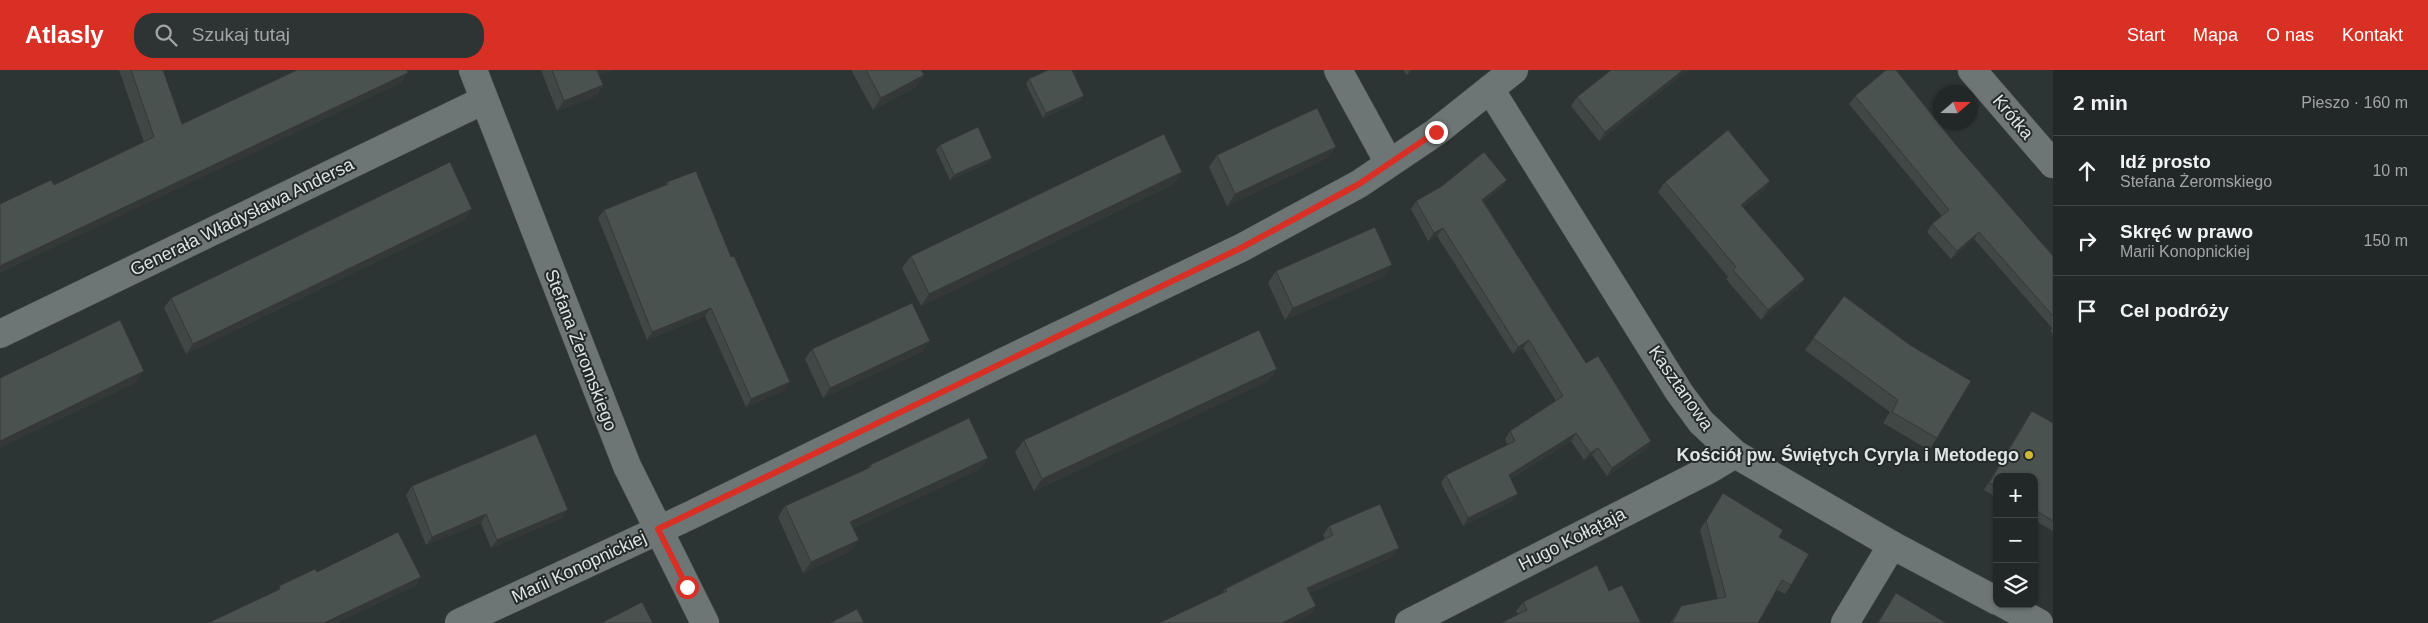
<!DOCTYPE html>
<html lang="pl">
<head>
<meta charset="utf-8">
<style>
  :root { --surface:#222727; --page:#2e3333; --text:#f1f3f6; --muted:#a2a5a7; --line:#3f4444; --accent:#d93025 }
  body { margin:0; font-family:Helvetica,sans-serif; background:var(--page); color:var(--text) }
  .controls { position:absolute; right:15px; bottom:15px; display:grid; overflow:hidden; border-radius:10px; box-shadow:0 1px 4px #0004 }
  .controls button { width:45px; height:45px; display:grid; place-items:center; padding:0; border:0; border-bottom:1px solid var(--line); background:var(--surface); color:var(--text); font:25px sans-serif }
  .compass { position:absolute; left:1933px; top:15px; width:45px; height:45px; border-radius:50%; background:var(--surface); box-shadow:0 1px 4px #0004; rotate:70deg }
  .stop { position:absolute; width:15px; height:15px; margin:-11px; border:4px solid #d93025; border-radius:50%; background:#fff }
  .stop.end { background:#d93025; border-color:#fff; box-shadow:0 1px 5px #0008 }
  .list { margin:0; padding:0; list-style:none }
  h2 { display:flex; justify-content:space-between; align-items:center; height:65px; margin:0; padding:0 20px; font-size:21px }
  h2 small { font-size:16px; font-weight:400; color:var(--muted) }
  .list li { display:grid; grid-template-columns:32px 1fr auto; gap:15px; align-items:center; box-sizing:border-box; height:70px; padding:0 20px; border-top:1px solid var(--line) }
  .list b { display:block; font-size:19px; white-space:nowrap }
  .list p { margin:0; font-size:16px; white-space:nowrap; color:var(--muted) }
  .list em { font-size:16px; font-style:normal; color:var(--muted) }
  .icon { flex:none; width:28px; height:28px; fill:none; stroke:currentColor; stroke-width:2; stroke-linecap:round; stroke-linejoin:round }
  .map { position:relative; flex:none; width:2053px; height:553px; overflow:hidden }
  header { display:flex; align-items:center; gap:30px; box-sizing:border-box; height:70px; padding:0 25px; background:var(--accent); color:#fff }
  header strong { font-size:24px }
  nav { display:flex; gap:28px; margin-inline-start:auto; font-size:18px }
  .search { width:350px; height:45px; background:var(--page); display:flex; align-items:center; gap:12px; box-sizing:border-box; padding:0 18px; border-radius:20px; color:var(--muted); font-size:19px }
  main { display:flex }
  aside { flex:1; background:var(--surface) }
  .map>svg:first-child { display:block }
</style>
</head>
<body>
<header>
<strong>Atlasly</strong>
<div class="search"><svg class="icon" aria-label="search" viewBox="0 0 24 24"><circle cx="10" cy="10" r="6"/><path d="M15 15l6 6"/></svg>Szukaj tutaj</div>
<nav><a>Start</a><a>Mapa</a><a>O nas</a><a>Kontakt</a></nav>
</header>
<main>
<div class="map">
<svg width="2053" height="553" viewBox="0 0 2053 553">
  <rect width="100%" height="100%" fill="#2d3434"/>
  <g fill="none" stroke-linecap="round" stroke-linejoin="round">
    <g stroke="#4a5050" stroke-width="29">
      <g id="street">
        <polyline points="473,0 627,396 705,553"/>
        <polyline points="1338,0 1389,93"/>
        <polyline points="1972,0 2053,94"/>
        <polyline points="1490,19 1679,322 1701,352 1735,384 1892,475 1997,531"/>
        <polyline points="0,264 484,30"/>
        <polyline points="2004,534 2039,553"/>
        <polyline points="459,553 691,445 1001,293 1241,178 1359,114 1436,62 1514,0"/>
        <polyline points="1409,553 1710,399 1735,384"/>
        <polyline points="1845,553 1892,475"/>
      </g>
    </g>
    <use href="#street" stroke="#6d7575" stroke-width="28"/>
  </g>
  <g fill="#404745">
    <polygon points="119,0 163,0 182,54 401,13 54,115 144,72"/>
    <polygon points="541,0 613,0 599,5 603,15 596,26 557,41"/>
    <polygon points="851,0 921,0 924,5 916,17 873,40"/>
    <polygon points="1403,0 1413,0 1407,5"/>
    <polygon points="1611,0 1688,0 1599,71 1571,36 1577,27"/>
    <polygon points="1029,9 1080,31 1043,48 1026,14"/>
    <polygon points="1855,26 1956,75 2053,186 2053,264 2050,261 2052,258 1974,169 1951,189 1927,162 1932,154 1942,146 1849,34"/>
    <polygon points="940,75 988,93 950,110 936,80"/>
    <polygon points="1336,77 1327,88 1227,136 1209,97 1217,85"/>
    <polygon points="1507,110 1502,117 1484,132 1586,293 1651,371 1646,379 1607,406 1592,385 1584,390 1571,371 1510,409 1512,431 1463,456 1441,413 1446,405 1508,375 1505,369 1510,361 1556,331 1523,278 1513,284 1437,166 1428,171 1411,139 1416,131"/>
    <polygon points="1770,111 1763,121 1743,137 1805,209 1798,219 1761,250 1726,209 1728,207 1658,122 1665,112"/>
    <polygon points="667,112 785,320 746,337 705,246 647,270 598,148 604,140 665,115"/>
    <polygon points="1174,114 921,236 902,198 911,186"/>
    <polygon points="472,139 465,149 186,284 164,238 171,228"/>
    <polygon points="1276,201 1383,207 1285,250 1268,213"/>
    <polygon points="1844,226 1937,368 1929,380 1883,353 1890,342 1805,280"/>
    <polygon points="812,279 923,281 823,328 805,289"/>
    <polygon points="1277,299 1268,311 1034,421 1015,382 1024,370"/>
    <polygon points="2032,341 2053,353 2053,461 2034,450 2034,407 1997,407 1997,428 1984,420 2027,348"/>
    <polygon points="988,388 980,399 853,458 851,481 803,503 778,447 785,436 867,399 870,395"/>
    <polygon points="412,416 562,448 491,478 481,453 426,475 406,425"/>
    <polygon points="1723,423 1779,467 1791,515 1785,524 1777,520 1758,553 1670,553 1681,536 1718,529 1700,460"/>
    <polygon points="1329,456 1392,487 1310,523 1316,536 1310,545 1222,523 1225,519 1325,469 1323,465"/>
    <polygon points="1609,521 1518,544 1516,541 1523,532"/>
    <polygon points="1896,523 1946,553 1877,553"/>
  </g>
  <g fill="#343938">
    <polygon points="596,0 613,0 589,9"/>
    <polygon points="1410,0 1413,0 1407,5"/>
    <polygon points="1683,0 1688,0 1599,71 1605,62"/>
    <polygon points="408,3 401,13 0,203 0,196"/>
    <polygon points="924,5 916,17 873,40 881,28"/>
    <polygon points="603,15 596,26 557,41 564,31"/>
    <polygon points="1084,26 1080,31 1043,48 1046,43"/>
    <polygon points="1336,77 1327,88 1227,136 1235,124"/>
    <polygon points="992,88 988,93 950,110 954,105"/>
    <polygon points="1182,102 1174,114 921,236 929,224"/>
    <polygon points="1507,110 1502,117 1477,138 1482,130"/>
    <polygon points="1770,111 1763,121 1734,144 1741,135"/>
    <polygon points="472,139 465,149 186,284 193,274"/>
    <polygon points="1443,158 1437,166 1428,171 1434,163"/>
    <polygon points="1979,162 1974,169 1951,189 1957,181"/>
    <polygon points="1392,195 1383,207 1285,250 1293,238"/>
    <polygon points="1805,209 1798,219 1761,250 1768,240"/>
    <polygon points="711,238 705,246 647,270 652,262"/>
    <polygon points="1529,270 1523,278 1513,284 1518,277"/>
    <polygon points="930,271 923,281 823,328 830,318"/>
    <polygon points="1277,299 1268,311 1034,421 1042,409"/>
    <polygon points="144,301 136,313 0,378 0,371"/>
    <polygon points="790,312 785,320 746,337 751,329"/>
    <polygon points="1576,363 1571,371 1503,413 1509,405"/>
    <polygon points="1651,371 1646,379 1607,406 1612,398"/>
    <polygon points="1598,378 1592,385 1584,390 1590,383"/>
    <polygon points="988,388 980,399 842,463 850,452"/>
    <polygon points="1518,424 1512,431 1463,456 1468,448"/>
    <polygon points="568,440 562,448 491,478 497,470"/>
    <polygon points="486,444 481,453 426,475 432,467"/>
    <polygon points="859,470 851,481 803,503 811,492"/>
    <polygon points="1399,478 1392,487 1301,527 1307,518"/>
    <polygon points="421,507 415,516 337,553 324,553"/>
    <polygon points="1316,536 1310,545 1294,553 1282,553"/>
  </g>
  <g fill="#4a5250" stroke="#343938">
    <polygon points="131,0 163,0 182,54 297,0 407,0 408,3 0,196 0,134 51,110 54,115 154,67"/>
    <polygon points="552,0 597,0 603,15 564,31"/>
    <polygon points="866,0 921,0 924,5 881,28"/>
    <polygon points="1048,0 1072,0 1084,26 1046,43 1029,9"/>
    <polygon points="1611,0 1683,0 1605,62 1577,27"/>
    <polygon points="1886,0 1896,0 1956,75 2053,186 2053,246 1979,162 1957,181 1932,154 1949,140 1855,26"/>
    <polygon points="1317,38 1336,77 1235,124 1217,85"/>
    <polygon points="978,57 992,88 954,105 940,75"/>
    <polygon points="1728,60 1770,111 1741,135 1805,209 1768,240 1733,200 1736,197 1665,112"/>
    <polygon points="1164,64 1182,102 929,224 911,186"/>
    <polygon points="1484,82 1507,110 1482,130 1586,293 1598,286 1651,371 1612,398 1598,378 1590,383 1576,363 1509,405 1518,424 1468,448 1446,405 1515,371 1510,361 1563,326 1529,270 1518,277 1443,158 1434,163 1416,131 1442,116"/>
    <polygon points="450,92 472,139 193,274 171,228"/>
    <polygon points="696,101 731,187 734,186 790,312 751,329 711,238 652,262 604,140 668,114 667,112"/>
    <polygon points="1375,157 1392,195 1293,238 1276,201"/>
    <polygon points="1844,226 1910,275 1971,311 1937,368 1892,342 1898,330 1813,268"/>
    <polygon points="912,233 930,271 830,318 812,279"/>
    <polygon points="120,250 144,301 0,371 0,308"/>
    <polygon points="1259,260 1277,299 1042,409 1024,370"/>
    <polygon points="2032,341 2053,353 2053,451 2034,439 2034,407 1997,407 1997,417 1989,413"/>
    <polygon points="969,348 988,388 850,452 859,470 811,492 785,436 871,397 870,395"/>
    <polygon points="536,364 568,440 497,470 486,444 432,467 412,416"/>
    <polygon points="1723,423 1783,460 1779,467 1809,484 1791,515 1782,510 1758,553 1672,553 1681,536 1726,527 1706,451"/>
    <polygon points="1380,434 1399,478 1307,518 1316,536 1282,553 1159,553 1227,521 1225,519 1333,465 1329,456"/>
    <polygon points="398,462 421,507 324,553 208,553 280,519 279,516 315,499 317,502"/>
    <polygon points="1597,495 1609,521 1622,515 1641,553 1501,553 1527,540 1523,532"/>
    <polygon points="1896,523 1946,553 1878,553"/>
    <polygon points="642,532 653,553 601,553"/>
    <polygon points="857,539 864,553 830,553"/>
  </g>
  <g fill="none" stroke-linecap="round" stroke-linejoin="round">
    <polyline stroke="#d93025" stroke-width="6" points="687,517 658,459 1241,178 1359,114 1436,62"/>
  </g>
  <circle fill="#d0b736" stroke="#232a2a" stroke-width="2" cx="2029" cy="385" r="5"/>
  <g text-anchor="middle" stroke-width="4" stroke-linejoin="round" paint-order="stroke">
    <g font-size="18" fill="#dfe4e4" stroke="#232a2a">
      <text transform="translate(2013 47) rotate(50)" y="6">Krótka</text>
      <text transform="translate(242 147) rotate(-26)" y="6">Generała Władysława Andersa</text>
      <text transform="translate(581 280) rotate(69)" y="6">Stefana Żeromskiego</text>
      <text transform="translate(1681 318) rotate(55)" y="6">Kasztanowa</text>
      <text transform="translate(1572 469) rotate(-27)" y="6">Hugo Kołłątaja</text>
      <text transform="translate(579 497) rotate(-25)" y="6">Marii Konopnickiej</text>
    </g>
    <g font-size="18" font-weight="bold" fill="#dfe4e4" stroke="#232a2a" text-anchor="end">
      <text x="2019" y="391">Kościół pw. Świętych Cyryla i Metodego</text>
    </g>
  </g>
</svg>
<div class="controls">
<button>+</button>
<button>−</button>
<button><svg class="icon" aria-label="layers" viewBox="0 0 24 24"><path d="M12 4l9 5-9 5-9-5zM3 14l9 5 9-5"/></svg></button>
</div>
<svg class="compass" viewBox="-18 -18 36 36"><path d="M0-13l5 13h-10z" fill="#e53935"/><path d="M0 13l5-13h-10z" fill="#a2a5a7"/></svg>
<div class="stop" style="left:687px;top:517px"></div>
<div class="stop end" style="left:1436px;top:62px"></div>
</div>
<aside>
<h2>2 min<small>Pieszo · 160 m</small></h2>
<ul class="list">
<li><svg class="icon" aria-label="ahead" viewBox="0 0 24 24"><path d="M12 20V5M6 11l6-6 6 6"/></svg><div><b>Idź prosto</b><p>Stefana Żeromskiego</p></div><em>10 m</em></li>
<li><svg class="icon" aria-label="right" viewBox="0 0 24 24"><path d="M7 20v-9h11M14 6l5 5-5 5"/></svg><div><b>Skręć w prawo</b><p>Marii Konopnickiej</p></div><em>150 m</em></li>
<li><svg class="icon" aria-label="arrive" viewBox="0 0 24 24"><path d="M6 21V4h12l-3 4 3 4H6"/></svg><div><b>Cel podróży</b></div></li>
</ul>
</aside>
</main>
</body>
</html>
